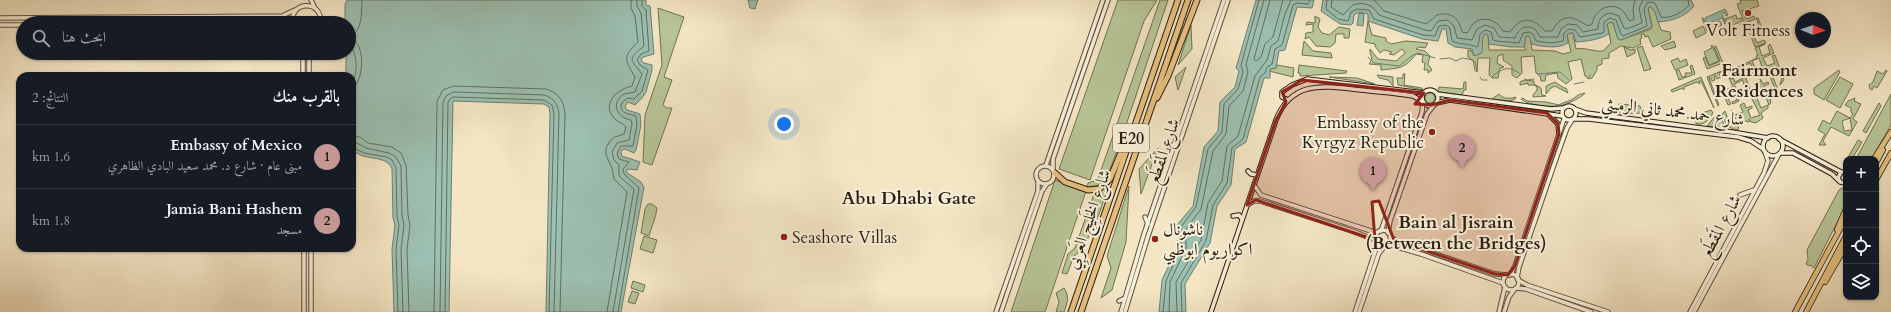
<!DOCTYPE html>
<html lang="ar">
<head>
<meta charset="utf-8">
<style>
  :root { --surface:#171b24; --page:#20242c; --text:#f1f3f6; --muted:#9ea1a6; --line:#363941; --accent:#c59692 }
  body { margin:0; font-family:Cardo,Amiri,serif; background:var(--page); color:var(--text); direction:rtl }
  .controls { position:absolute; right:12px; bottom:12px; display:grid; overflow:hidden; border-radius:8px; box-shadow:0 1px 3px #0004 }
  .controls button { width:36px; height:36px; display:grid; place-items:center; padding:0; border:0; border-bottom:1px solid var(--line); background:var(--surface); color:var(--text); font:20px sans-serif }
  .compass { position:absolute; left:1795px; top:12px; width:36px; height:36px; border-radius:50%; background:var(--surface); box-shadow:0 1px 3px #0004; rotate:92deg }
  .you { position:absolute; left:784px; top:124px; width:14px; height:14px; margin:-10px; border:3px solid #fff; border-radius:50%; background:#1a73e8; box-shadow:0 0 0 6px #1a73e833 }
  .badge { display:grid; place-items:center; width:26px; height:26px; border-radius:50%; background:var(--accent); color:#111; font-size:13px; font-weight:700 }
  .pin { position:absolute; translate:-50% -33px; filter:drop-shadow(0 1px 2px #0008) }
  .pin::after { content:''; position:absolute; top:21px; width:14px; height:12px; background:inherit; clip-path:polygon(0 0,100% 0,50% 100%) }
  .list { margin:0; padding:0; list-style:none }
  h2 { display:flex; justify-content:space-between; align-items:center; height:52px; margin:0; padding:0 16px; font-size:17px }
  h2 small { font-size:13px; font-weight:400; color:var(--muted) }
  .list li { display:grid; grid-template-columns:26px 1fr auto; gap:12px; align-items:center; box-sizing:border-box; height:64px; padding:0 16px; border-top:1px solid var(--line) }
  .list b { display:block; font-size:15px; white-space:nowrap }
  .list p { margin:0; font-size:13px; white-space:nowrap; color:var(--muted) }
  .list em { font-size:13px; font-style:normal; color:var(--muted) }
  .icon { flex:none; width:22px; height:22px; fill:none; stroke:currentColor; stroke-width:2; stroke-linecap:round; stroke-linejoin:round }
  .map { position:relative; flex:none; width:1891px; height:312px; overflow:hidden; direction:ltr }
  .search { position:absolute; background:var(--surface); box-shadow:0 1px 3px #0004; left:16px; top:16px; width:340px; height:44px; display:flex; align-items:center; gap:10px; box-sizing:border-box; padding:0 14px; border-radius:22px; color:var(--muted); font-size:15px }
  .panel { position:absolute; background:var(--surface); box-shadow:0 1px 3px #0004; left:16px; top:72px; width:340px; height:180px; border-radius:12px; direction:rtl }
  .map>svg:first-child { display:block }
</style>
</head>
<body>
<div class="map">
<svg width="1891" height="312" viewBox="0 0 1891 312">
  <rect width="100%" height="100%" fill="#f4e6c5"/>
  <filter id="stains"><feTurbulence type="fractalNoise" baseFrequency=".005" numOctaves="4"/><feColorMatrix values="0 0 0 0 .2 0 0 0 0 .09 0 0 0 0 .02 0 0 0 .5 -.17"/></filter>
  <radialGradient id="worn" r=".72"><stop offset=".6" stop-color="#630" stop-opacity="0"/><stop offset="1" stop-color="#630" stop-opacity=".3"/></radialGradient>
  <g fill="#b8c697" stroke="#707253">
    <polygon points="1118,0 1157,0 1144,21 1090,180 1059,169"/>
    <polygon points="1160,0 1168,0 1120,143 1107,177 1100,185 1087,187 1088,183 1097,180 1099,176"/>
    <polygon points="1740,0 1757,0 1759,6 1742,11 1746,19 1754,16 1755,19 1748,22 1752,31 1760,28 1756,18 1758,18 1764,33 1762,34 1761,31 1753,34 1757,43 1764,40 1766,43 1755,47 1746,23 1741,25 1740,24 1744,22 1737,4 1741,3"/>
    <path d="M1651,6l4,6 6,18 9,2 1,7 -18,8 -5,-11 -3,1 -1,-3 -3,1 1,3 -2,1 1,5 -8,4 -12,-2 -12,7v5l-7,1v5l-5,2v4l-5,8 -3,1 -4,-3 -4,-17 -13,3 4,17 -6,5 -8,-6 -1,-5 -11,2 -1,6h-4l-1,-5 -4,-3 -2,-17 -13,1 1,16 -5,5 -5,-3v-9l-9,-6v-6l-5,2 -1,7 7,4 -4,1 -2,10h-6l-3,-3 1,-17h-12l-1,14 -2,-10 -7,-5v-7h3l3,6 9,-21 3,-1 2,1 1,15h37l-2,-3 2,-11h4l2,14 23,1 8,3 8,-2 -4,-17 2,-2h4l3,16c10,-2 18,3 27,2l8,-8 -4,-19 1,-2 5,1 5,16 3,1 30,-11 1,-4 -4,-16z"/>
    <polygon points="658,8 684,17 664,77 672,80 663,105 667,108 672,108 652,165 643,162 645,115 662,65"/>
    <polygon points="1736,15 1737,19 1741,18 1742,21 1729,27 1725,19"/>
    <polygon points="1315,16 1320,19 1318,27 1322,33 1329,35 1339,27 1350,29 1349,38 1344,38 1344,34 1336,34 1335,43 1330,47 1316,46 1309,37 1305,39 1306,33 1313,32 1313,24 1306,25 1307,22 1315,23"/>
    <polygon points="1702,18 1703,18 1707,26 1720,21 1722,25 1707,31"/>
    <path d="M1368,21l4,14 14,3v3l5,3 15,-3 22,2 -3,5 -6,-1 -3,2 9,2 5,5 -2,8 4,6 -4,3v-3h-4l1,-7 -3,-1 1,-7 -7,-1c-11,15 -17,14 -35,16v-5l-12,-1 3,-5 -2,-7v-3l8,10 18,2 9,-8 -3,-4 -8,6 -5,-1 3,-2 -8,-2 -4,3 -5,-7v-2l-10,-2z"/>
    <polygon points="1191,25 1192,49 1178,65"/>
    <polygon points="1703,26 1706,33 1696,38 1693,31"/>
    <polygon points="1304,41 1313,51 1331,53 1332,58 1302,55"/>
    <polygon points="1674,41 1676,47 1665,50 1661,46"/>
    <polygon points="1765,44 1759,47 1762,56 1770,53 1768,46 1770,44 1774,53 1763,58 1767,66 1775,63 1772,56 1775,55 1779,66 1760,74 1763,70 1759,58 1752,61 1758,74 1751,77 1754,75 1748,76 1754,72 1750,63 1742,67 1752,95 1756,95 1755,93 1760,91 1757,83 1761,81 1760,79 1763,84 1768,82 1769,84 1764,86 1768,95 1776,91 1768,72 1780,67 1784,80 1780,85 1782,77 1779,69 1771,72 1778,90 1774,96 1770,99 1771,103 1769,105 1765,95 1757,98 1761,108 1768,105 1768,108 1761,113 1763,118 1756,123 1751,122 1749,119 1749,122 1734,118 1731,111 1733,110 1735,115 1743,112 1740,105 1744,103 1746,108 1752,106 1752,108 1748,110 1751,118 1760,115 1748,91 1746,91 1739,69 1731,73 1731,75 1729,71 1757,58 1756,56 1758,55 1755,48"/>
    <polygon points="1712,45 1719,61 1709,65 1704,52 1712,48 1711,46"/>
    <polygon points="1642,46 1651,69 1644,71 1637,48"/>
    <polygon points="1716,46 1723,63 1707,69 1703,58 1705,57 1709,66 1720,61 1714,47"/>
    <polygon points="1624,47 1631,50 1635,49 1635,53 1627,57"/>
    <polygon points="1678,58 1680,62 1686,59 1688,65 1675,70 1671,61"/>
    <polygon points="1277,65 1294,68 1293,77 1269,71 1270,69 1276,68"/>
    <polygon points="1299,65 1347,71 1346,73 1300,76 1300,73 1298,73"/>
    <polygon points="1692,65 1695,74 1679,80 1676,71 1679,70 1682,77 1686,76 1685,73 1692,73 1690,66"/>
    <polygon points="1186,67 1178,90 1175,77"/>
    <polygon points="1729,68 1719,73 1721,77 1717,79 1715,75 1714,76 1715,80 1712,81 1710,77 1709,78 1719,105 1718,106 1707,77"/>
    <polygon points="1839,70 1840,72 1824,100 1814,94 1814,88"/>
    <polygon points="1886,70 1887,71 1877,88 1874,86 1872,90 1870,89 1869,85 1873,82 1877,71 1883,74"/>
    <polygon points="1403,74 1405,74 1404,85 1422,88 1423,90 1398,85 1397,78 1403,78"/>
    <polygon points="1377,75 1393,77 1393,86 1388,80 1379,78"/>
    <polygon points="1329,77 1357,78 1375,84"/>
    <polygon points="1701,77 1714,108 1701,81 1699,81 1700,84 1697,82 1684,87 1684,90 1683,88 1672,92 1671,90"/>
    <polygon points="1733,77 1735,82 1741,79 1741,81 1734,84 1738,92 1740,91 1741,93 1737,95 1739,101 1733,104 1732,102 1737,100 1733,90 1725,93 1731,104 1728,105 1721,87 1723,86 1725,90 1733,87 1729,78 1733,79"/>
    <polygon points="1840,77 1853,84 1840,108 1826,100"/>
    <polygon points="1524,80 1534,81 1534,84 1541,88 1542,95 1546,96 1533,97 1533,95 1537,90 1537,87 1534,85 1528,85 1528,83 1520,85 1520,82"/>
    <polygon points="1464,82 1466,82 1466,90 1464,90 1462,95 1439,92 1438,90 1439,87 1463,89"/>
    <polygon points="1555,82 1564,88 1566,88 1568,93 1555,86 1551,88 1546,94 1546,86"/>
    <circle cx="1430" cy="98" r="5"/>
    <path d="M1585,93c-2,4 -21,13 -27,13 -10,1 -30,-1 -37,-7l2,-1 4,3 19,1 13,3c4,-3 8,-3 12,-5 5,-3 7,-6 14,-7z"/>
    <path d="M1499,94c4,5 11,5 17,3l-1,2 -5,2 -18,-2z"/>
    <polygon points="1891,94 1891,125 1871,159 1856,159"/>
    <polygon points="1855,98 1854,101 1861,104 1853,119 1857,122 1849,136 1831,127 1823,141 1826,145 1819,145 1825,134 1818,130 1823,120 1830,124 1837,111 1850,118 1842,121 1844,131 1852,130 1850,118 1853,114 1851,112 1851,108 1845,105 1848,101"/>
    <polygon points="1879,103 1881,106 1866,133 1863,131"/>
    <polygon points="1619,104 1640,106 1642,110 1641,113 1620,114"/>
    <path d="M1711,110l2,3c-4,7 -8,12 -17,11v-6h-9z"/>
    <path d="M1725,111l3,8 3,-1 3,5 5,1 -1,6c-10,-1 -13,-7 -16,-16z"/>
    <polygon points="1716,115 1720,115 1724,125 1728,128 1707,126"/>
    <polygon points="1858,140 1862,142 1852,159 1847,159"/>
    <polygon points="1158,148 1141,194 1139,169"/>
    <polygon points="1111,179 1099,214 1083,249 1074,256 1067,274 1062,273 1068,254 1075,248 1095,191"/>
    <polygon points="1055,180 1086,191 1045,312 1011,312"/>
    <polygon points="1129,186 1126,242 1112,290 1101,298 1111,268 1107,256"/>
    <polygon points="1846,186 1846,205 1814,268 1810,265 1809,266 1806,264 1808,260 1807,250 1839,190"/>
    <path d="M648,204h4l5,4c-1,10 -6,20 -8,28l-8,-3 4,-24z"/>
    <polygon points="644,236 657,240 653,253 640,249"/>
    <polygon points="633,281 645,285 643,292 631,288"/>
    <path d="M1064,288c6,9 3,15 0,24h-8l3,-10 -3,-9z"/>
    <polygon points="632,291 639,293 635,304 628,302"/>
  </g>
  <g fill="#9cc0b2" stroke="#6e7f71">
    <path d="M347,0h299v5l4,1 4,48 -11,3 -2,3 3,3 8,2v5l-6,22 -4,6 -7,7 -7,-3 -3,4 2,4 13,4 1,11 -5,25 -2,3 -9,-4 -3,1 -1,3 1,3 18,6 -3,8 -9,-1 -2,3 15,10 3,5 -23,125h-75l4,-198 -1,-7 -5,-3 -91,-3 -4,211h-55l-2,-63 3,-24 -2,-7 -1,-49c-6,-16 -28,-6 -40,-20v-73h-6v-23h3v-30h-4v-18z"/>
    <polygon points="748,0 758,0 755,9 750,8"/>
    <polygon points="1256,0 1314,0 1312,8 1297,7 1285,50 1279,51 1276,68 1270,69 1270,78 1264,78 1246,142 1235,149 1231,185 1217,206 1210,243 1185,284 1186,312 1159,312 1162,280 1178,246 1177,225 1193,206 1204,147 1218,131 1220,102 1235,87 1239,71 1236,68"/>
    <path d="M1323,0h368l3,6c-9,11 -22,15 -36,16l-3,-10 -5,-6 -2,3 4,18 -31,13 -3,-1 -5,-16 -2,-1 -4,2 2,10c-11,6 -21,7 -33,8l-3,-9h-3l-3,2 1,8c-9,6 -26,4 -36,1l-3,-8h-3l-2,11h-13l-22,-3 -1,-9 -2,-1 -3,2 -1,17 -8,3 -2,-7 -17,-2 -7,-4 -2,-14h-4l-4,12 -16,-2 -54,-18v-7l-9,-2 -5,3 -1,8 -2,2 -11,-1 -19,-13z"/>
    <polygon points="1725,9 1728,15 1726,16 1724,12 1722,14 1726,24 1725,24 1722,18 1707,24 1705,18"/>
    <polygon points="1359,13 1364,14 1363,26 1357,25"/>
  </g>
  <g fill="none" stroke-linecap="round" stroke-linejoin="round">
    <g stroke="#626f60" stroke-width="1">
      <polyline points="1270,0 1254,59 1256,61 1261,57 1265,44 1273,37 1283,0"/>
      <path d="M1327,0l-1,9 12,10 10,2 3,-9 6,-3 12,1 5,9 49,16 12,1 4,-10 7,-1 4,3 2,13c8,4 17,2 24,6l2,-1 2,-12 5,-4 6,2 2,8 3,1 23,2 4,-10 6,-1 4,2 3,7 15,2 12,-2 1,-8 5,-4 6,1 5,7 23,-4 1,-2v-9l6,-4 6,2 5,14 2,2 24,-10 -3,-17 3,-6 4,-1 4,1 6,14c8,2 22,-4 28,-12l-1,-5"/>
      <path d="M1332,0l-1,7 12,8 10,-10c11,-4 20,0 26,10l46,15 6,1 7,-10 10,-1 6,6 3,12 15,2 5,-11 8,-4 9,3 5,9 16,1c4,-10 10,-14 20,-9l5,8h18l3,-8 7,-5 9,1 6,7 15,-3c0,-9 3,-14 12,-16l9,3 5,12 2,1 16,-6 -3,-15 4,-8"/>
      <path d="M1374,0l10,11 42,13 11,-9c15,-4 22,4 25,17l5,1c2,-2 3,-5 5,-8 10,-11 25,-5 31,6l7,1c2,-2 3,-5 6,-7 11,-10 22,-2 29,6h7c11,-19 20,-15 36,-5l4,-2c3,-14 18,-24 31,-13 3,3 4,8 7,10l4,-2 -1,-10 2,-9"/>
      <path d="M349,45c9,6 9,29 3,37"/>
      <path d="M352,89c10,-6 12,-31 7,-42 -2,-4 -5,-6 -8,-9 12,-13 10,-21 11,-38"/>
      <polyline points="352,136 360,137 368,143 392,147 401,153 406,165 408,215 410,225 407,249 409,312"/>
      <polyline points="352,142 357,143 366,148 389,153 396,157 401,166 402,216 404,225 401,249 403,312"/>
      <polyline points="352,147 364,153 387,157 392,160 396,168 397,217 399,225 396,249 398,312"/>
      <path d="M434,312l3,-211 6,-11 10,-4 93,3c13,4 18,12 19,25l-5,198"/>
      <path d="M440,312l3,-210 3,-6 7,-4 91,3c10,3 14,9 15,19l-5,198"/>
      <polyline points="445,312 448,102 450,99 453,97 544,100 552,105 554,114 549,312"/>
      <path d="M607,312l20,-120 -13,-13 -2,-11 -6,-13v-7l4,-7 5,-4 9,-3 2,-7c-3,-4 -9,-5 -13,-10 -11,-15 5,-28 19,-31l3,-9c-10,-17 -13,-20 3,-35l-3,-26 -4,-8v-8"/>
      <path d="M613,312l21,-123 -15,-13v-11l-5,-5 -2,-8 5,-9 12,-3 3,-16 -1,-4c-14,-2 -21,-17 -7,-26l11,-2 7,-18c-12,-16 -15,-14 2,-28l-3,-33 -4,-7v-6"/>
      <path d="M618,312l21,-124 -15,-14 -1,-5 6,-7 -10,-3 -2,-6 4,-7h12l4,-21 -1,-9c-7,-3 -16,-1 -15,-12l6,-6 7,1 8,-8 6,-21 -8,-5 -3,-5 4,-6 8,-3 -3,-41 -4,-4v-6"/>
      <polyline points="1163,312 1166,281 1181,247 1181,227 1196,207 1208,149 1222,132 1224,104 1238,89 1243,72 1241,65 1259,0"/>
      <polyline points="1169,312 1170,282 1186,248 1186,229 1201,209 1213,151 1226,134 1229,106 1243,91 1248,72 1246,64 1264,0"/>
      <polyline points="1177,312 1176,282 1201,240 1208,203 1222,181 1227,146 1238,136 1255,76 1267,60 1271,46 1278,41 1285,14 1291,0"/>
      <polyline points="1182,312 1181,283 1206,241 1213,205 1227,183 1232,148 1243,139 1260,77 1265,73 1267,67 1272,64 1275,49 1282,45 1293,5 1297,3 1308,4 1310,0"/>
    </g>
    <g stroke="#6e7f71" stroke-width="1">
      <polyline points="1368,57 1374,63 1399,66 1413,55 1418,53 1435,58"/>
      <polyline points="1440,59 1450,58 1456,61 1462,58 1473,60 1475,71"/>
      <polyline points="1539,74 1560,72 1569,80"/>
      <polyline points="1480,77 1482,80 1487,80"/>
      <path d="M1492,77c10,-9 17,-12 28,-3"/>
      <polyline points="1588,78 1590,75"/>
      <polyline points="1525,79 1527,80 1534,79"/>
      <polyline points="1574,84 1584,82"/>
    </g>
    <g stroke="#5c503c" stroke-width="5.5">
      <g id="tertiary">
        <polyline points="311,0 314,6"/>
        <polyline points="0,18 282,16 295,10"/>
        <polyline points="185,23 285,23"/>
        <path d="M293,23c-4,-23 31,-23 27,0"/>
        <polyline points="0,25 23,25"/>
        <polyline points="309,53 309,76"/>
        <polyline points="303,76 303,53"/>
        <polyline points="1169,147 1175,144"/>
        <polyline points="1046,165 1103,0"/>
        <circle cx="1045" cy="175" r="9"/>
        <polyline points="1053,169 1053,159 1108,0"/>
        <polyline points="1254,185 1261,195 1377,233"/>
        <polyline points="1740,195 1754,190"/>
        <polyline points="1247,205 1254,201 1260,201 1352,231 1375,240"/>
        <polyline points="1145,217 1148,224"/>
        <circle cx="1383" cy="238" r="8"/>
        <polyline points="1381,231 1422,112 1423,102"/>
        <polyline points="1388,233 1390,221 1427,114 1434,105"/>
        <polyline points="1390,237 1397,241 1495,274 1508,275"/>
        <polyline points="1387,244 1421,254 1503,283"/>
        <polyline points="304,248 304,312"/>
        <polyline points="311,248 311,312"/>
        <circle cx="1511" cy="282" r="8"/>
        <polyline points="1510,275 1515,266 1564,119"/>
        <polyline points="1517,278 1519,267 1557,156 1567,128 1572,120"/>
        <polyline points="1518,280 1527,285 1608,312"/>
        <polyline points="1516,288 1526,289 1591,312"/>
        <polyline points="1119,301 1125,298"/>
        <polyline points="996,312 1038,191 1038,181"/>
        <polyline points="1001,312 1042,191 1047,184"/>
        <polyline points="1121,312 1144,234 1224,0"/>
        <polyline points="1125,312 1148,236 1228,0"/>
        <polyline points="1355,312 1375,252 1376,242"/>
        <polyline points="1359,312 1379,253 1385,246"/>
        <polyline points="1499,312 1505,287"/>
        <polyline points="1504,312 1509,297 1514,290"/>
        <polyline points="1690,312 1764,173 1768,161 1765,152"/>
        <polyline points="1694,312 1779,154"/>
      </g>
    </g>
    <g stroke="#291e0f" stroke-width="5.5">
      <g id="secondary">
        <circle cx="1430" cy="98" r="8"/>
        <polyline points="1437,94 1551,109 1564,108"/>
        <polyline points="1288,100 1282,97 1282,92 1292,85 1307,79 1424,93"/>
        <polyline points="1436,103 1450,100 1562,116"/>
        <circle cx="1569" cy="113" r="7"/>
        <polyline points="1575,109 1586,113 1732,132 1768,138"/>
        <polyline points="1548,114 1558,124 1559,134"/>
        <polyline points="1574,119 1589,119 1738,137 1751,141 1763,149"/>
        <circle cx="1773" cy="146" r="10"/>
        <polyline points="1779,139 1841,172"/>
        <polyline points="1781,153 1793,153 1832,174 1838,180"/>
        <polyline points="1248,171 1251,174 1257,175"/>
        <polyline points="1846,172 1841,172 1838,178 1840,182 1846,183"/>
        <polyline points="1233,216 1239,215 1242,219"/>
        <path d="M1211,312l65,-192c16,-41 49,-34 85,-30 18,2 35,3 52,6l9,5"/>
      </g>
    </g>
    <g stroke="#291e0f" stroke-width="6">
      <g id="trunk">
        <polyline points="1874,159 1891,132"/>
        <polyline points="1876,163 1883,150"/>
        <polyline points="1876,180 1891,153"/>
        <polyline points="1837,230 1846,209"/>
        <polyline points="1825,282 1846,246"/>
        <polyline points="1795,312 1846,218"/>
        <polyline points="1806,312 1846,236"/>
      </g>
    </g>
    <g stroke="#291e0f" stroke-width="7">
      <g id="motorway">
        <polyline points="1157,98 1168,76 1197,0"/>
        <polyline points="1055,173 1065,182 1088,190 1099,189 1110,179 1129,133"/>
        <polyline points="1071,312 1178,0"/>
        <polyline points="1081,312 1188,0"/>
      </g>
    </g>
    <use href="#tertiary" stroke="#f8efd9" stroke-width="3.5"/>
    <use href="#secondary" stroke="#f8efd9" stroke-width="3.5"/>
    <use href="#trunk" stroke="#eac382" stroke-width="4.5"/>
    <use href="#motorway" stroke="#eac382" stroke-width="5"/>
  </g>
  <path fill="#8f2418" fill-opacity="0.2" stroke="#8f2418" stroke-width="3" stroke-linejoin="round" d="M1302,80l122,13 -9,11 16,1 19,-5 97,13 11,11 1,10 -44,132 -7,9 -13,-1 -101,-34 -15,-39 -7,1 3,38 -119,-40 -9,5 29,-85 10,-18 -4,-10z"/>
  <g fill="#8f2418" stroke="#f8efd9" stroke-width="1.5">
    <circle cx="1748" cy="13" r="4"/>
    <circle cx="1432" cy="132" r="4"/>
    <circle cx="784" cy="237" r="4"/>
    <circle cx="1155" cy="239" r="4"/>
  </g>
  <g text-anchor="middle" stroke-width="4" stroke-linejoin="round" paint-order="stroke">
    <rect fill="#f8efd9" stroke="#675d4c" stroke-width="1" x="1113" y="124" width="36" height="28" rx="3"/>
    <g font-size="16" font-weight="bold" fill="#291e0f">
      <text x="1131" y="144">E20</text>
    </g>
    <g font-size="17" fill="#291e0f" stroke="#f8efd9" text-anchor="start">
      <text x="1748" y="36" text-anchor="middle">Volt Fitness</text>
      <text x="1424" y="128" text-anchor="end">Embassy of the<tspan x="1424" dy="20">Kyrgyz Republic</tspan></text>
      <text x="1163" y="235">ناشونال<tspan x="1163" dy="20">اكواريوم ابوظبي</tspan></text>
      <text x="792" y="243">Seashore Villas</text>
    </g>
    <g font-size="17" fill="#291e0f" stroke="#f8efd9">
      <text transform="translate(1673 111) rotate(7)" y="6">شارع حمد محمد ثاني الرميثي</text>
      <text transform="translate(1163 151) rotate(-71)" y="6">شارع المَقطَع</text>
      <text transform="translate(1088 219) rotate(-71)" y="6">شارع الخَلِيج العَربِي</text>
      <text transform="translate(1720 226) rotate(-62)" y="6">شارع المَقطَع</text>
    </g>
    <g font-size="18" font-weight="bold" fill="#291e0f" stroke="#f8efd9">
      <text x="1759" y="76">Fairmont<tspan x="1759" dy="21">Residences</tspan></text>
      <text x="909" y="204">Abu Dhabi Gate</text>
      <text x="1456" y="228">Bain al Jisrain<tspan x="1456" dy="21">(Between the Bridges)</tspan></text>
    </g>
  </g>
  <rect width="100%" height="100%" filter="url(#stains)"/>
  <rect width="100%" height="100%" fill="url(#worn)"/>
</svg>
<div class="controls">
<button>+</button>
<button>−</button>
<button><svg class="icon" aria-label="locate" viewBox="0 0 24 24"><circle cx="12" cy="12" r="6"/><path d="M12 2v4M12 18v4M2 12h4M18 12h4"/></svg></button>
<button><svg class="icon" aria-label="layers" viewBox="0 0 24 24"><path d="M12 4l9 5-9 5-9-5zM3 14l9 5 9-5"/></svg></button>
</div>
<svg class="compass" viewBox="-18 -18 36 36"><path d="M0-13l5 13h-10z" fill="#e53935"/><path d="M0 13l5-13h-10z" fill="#9ea1a6"/></svg>
<div class="you"></div>
<div class="pin badge" style="left:1373px;top:191px">1</div>
<div class="pin badge" style="left:1462px;top:168px">2</div>
<div class="search"><svg class="icon" aria-label="search" viewBox="0 0 24 24"><circle cx="10" cy="10" r="6"/><path d="M15 15l6 6"/></svg>ابحث هنا</div>
<section class="panel">
<h2>بالقرب منك<small>النتائج: 2</small></h2>
<ul class="list">
<li><span class="badge">1</span><div><b>Embassy of Mexico</b><p>مبنى عام · شارع د. محمد سعيد البادي الظاهري</p></div><em>1.6 km</em></li>
<li><span class="badge">2</span><div><b>Jamia Bani Hashem</b><p>مسجد</p></div><em>1.8 km</em></li>
</ul>
</section>
</div>
</body>
</html>
